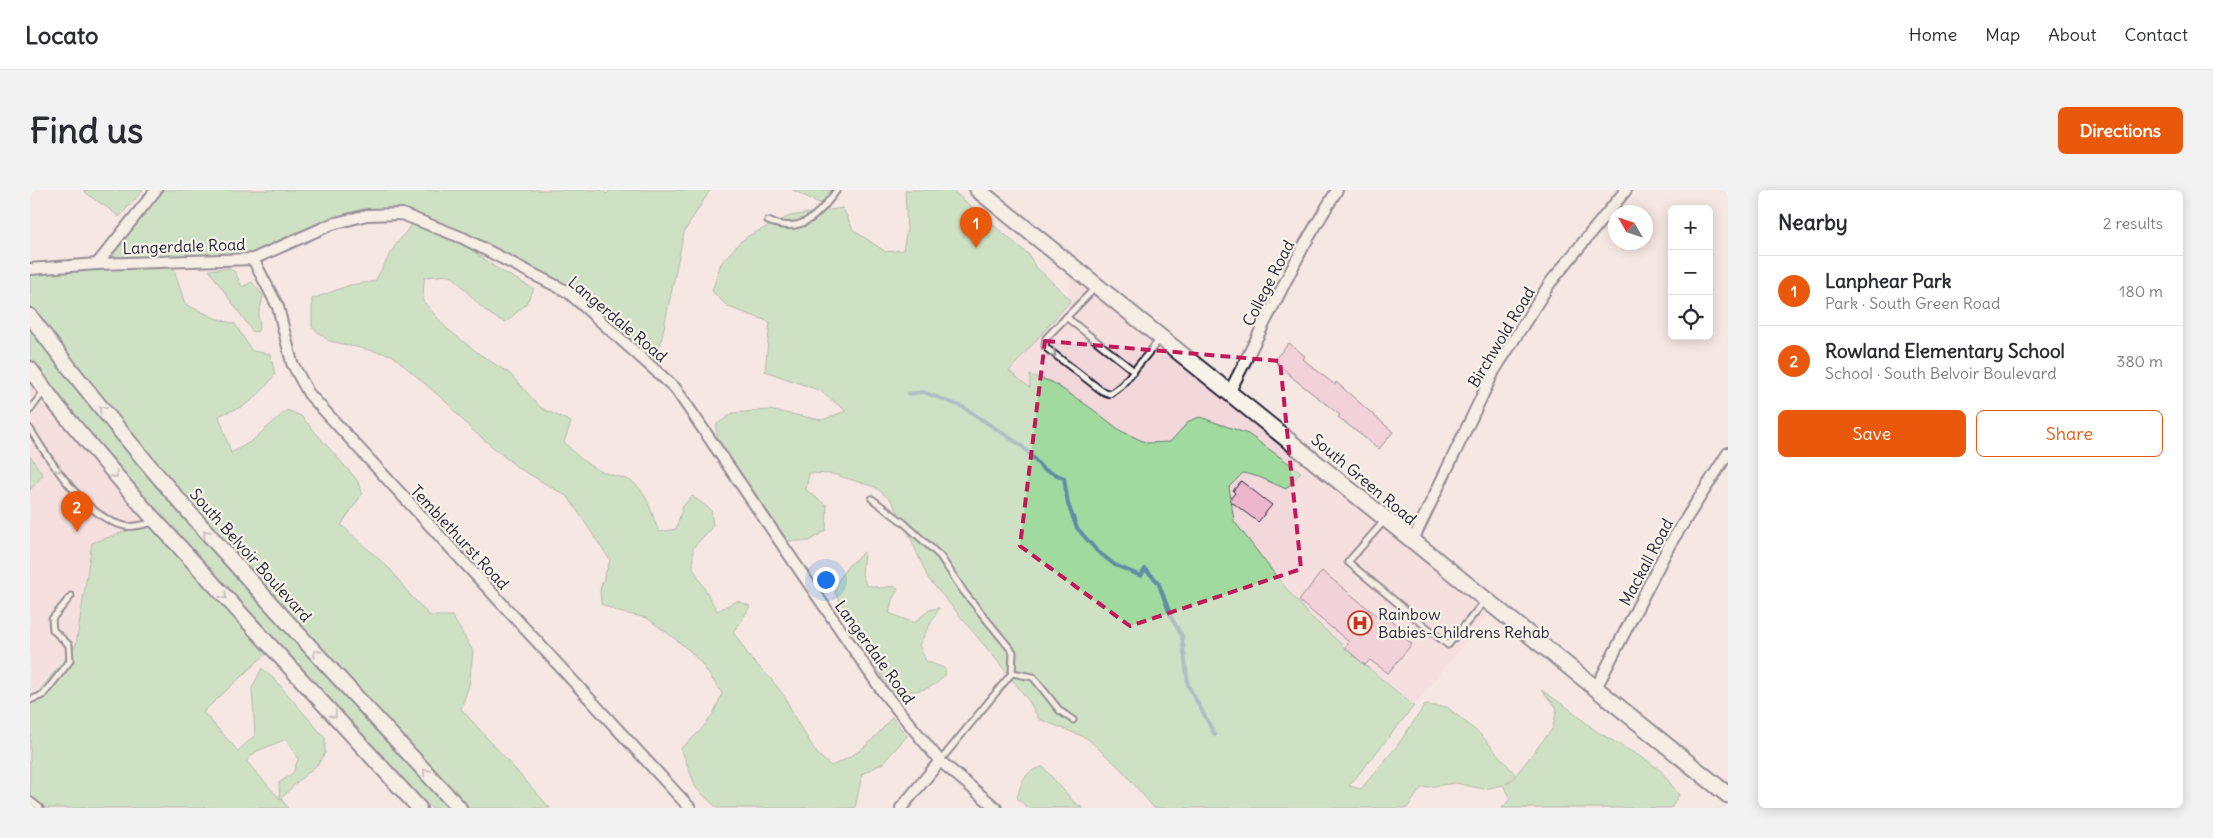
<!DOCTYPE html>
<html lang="en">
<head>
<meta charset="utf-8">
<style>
  :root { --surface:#fff; --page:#f2f2f3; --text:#2b2b33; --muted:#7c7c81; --line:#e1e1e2; --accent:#ea580c }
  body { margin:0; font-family:Delius,sans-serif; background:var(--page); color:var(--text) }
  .controls { position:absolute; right:15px; top:15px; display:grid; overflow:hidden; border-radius:8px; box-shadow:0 2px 12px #0003 }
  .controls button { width:45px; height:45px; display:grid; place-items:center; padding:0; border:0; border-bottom:1px solid var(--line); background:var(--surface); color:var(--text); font:25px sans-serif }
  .compass { position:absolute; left:1578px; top:15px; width:45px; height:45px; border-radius:50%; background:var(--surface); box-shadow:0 2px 12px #0003; rotate:309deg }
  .you { position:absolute; left:795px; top:389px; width:18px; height:18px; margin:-12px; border:4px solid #fff; border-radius:50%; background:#1a73e8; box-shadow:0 0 0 8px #1a73e833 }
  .badge { display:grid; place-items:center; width:32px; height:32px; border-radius:50%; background:var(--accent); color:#fff; font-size:16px; font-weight:700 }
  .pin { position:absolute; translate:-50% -41px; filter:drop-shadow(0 1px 2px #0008) }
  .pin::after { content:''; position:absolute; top:26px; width:18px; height:15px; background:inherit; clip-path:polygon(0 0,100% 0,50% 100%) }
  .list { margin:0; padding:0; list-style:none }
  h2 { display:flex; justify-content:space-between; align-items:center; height:65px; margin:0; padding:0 20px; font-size:21px }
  h2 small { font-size:16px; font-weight:400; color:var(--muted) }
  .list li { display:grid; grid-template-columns:32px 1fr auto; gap:15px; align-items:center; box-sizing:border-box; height:70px; padding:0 20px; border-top:1px solid var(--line) }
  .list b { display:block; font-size:19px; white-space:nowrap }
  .list p { margin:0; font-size:16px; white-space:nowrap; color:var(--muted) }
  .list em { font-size:16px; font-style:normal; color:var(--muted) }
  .actions { display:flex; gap:10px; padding:15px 20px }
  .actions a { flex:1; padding:11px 0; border:1px solid var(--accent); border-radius:8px; text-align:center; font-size:18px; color:var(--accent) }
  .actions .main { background:var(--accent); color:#fff }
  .icon { flex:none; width:28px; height:28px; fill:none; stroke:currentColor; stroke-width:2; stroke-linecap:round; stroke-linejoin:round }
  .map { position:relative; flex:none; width:1698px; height:618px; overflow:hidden; border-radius:8px }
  header { display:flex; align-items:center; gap:30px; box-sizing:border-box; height:70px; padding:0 25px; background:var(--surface); border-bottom:1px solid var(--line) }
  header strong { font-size:24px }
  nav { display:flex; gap:28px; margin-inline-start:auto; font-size:18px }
  .intro { display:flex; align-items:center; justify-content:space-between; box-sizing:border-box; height:120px; padding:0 30px }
  h1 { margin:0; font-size:35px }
  .button { padding:12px 22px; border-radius:8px; background:var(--accent); color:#fff; font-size:18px; font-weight:700 }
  main { display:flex; gap:30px; padding:0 30px }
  aside { flex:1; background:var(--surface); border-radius:8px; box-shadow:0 2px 12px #0003 }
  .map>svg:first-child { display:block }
</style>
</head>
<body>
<header>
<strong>Locato</strong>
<nav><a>Home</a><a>Map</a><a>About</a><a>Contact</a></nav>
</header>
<div class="intro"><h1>Find us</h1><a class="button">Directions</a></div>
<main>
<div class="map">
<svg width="1698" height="618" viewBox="0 0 1698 618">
  <rect width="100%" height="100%" fill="#f5e7e2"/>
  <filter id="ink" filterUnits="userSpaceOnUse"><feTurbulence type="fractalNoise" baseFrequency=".02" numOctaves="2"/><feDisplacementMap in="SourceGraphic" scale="10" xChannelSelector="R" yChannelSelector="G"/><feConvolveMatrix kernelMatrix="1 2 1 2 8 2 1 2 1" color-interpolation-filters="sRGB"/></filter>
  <g filter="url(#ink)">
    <g fill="#f3d8db">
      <polygon points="1038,72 1464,417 1384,516 979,181 1041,110"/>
      <polygon points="0,179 126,331 62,353 46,455 0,505"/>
    </g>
    <g fill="#a1da9f" stroke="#627e6d" fill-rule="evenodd">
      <path d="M53,0h60l-24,27c-11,-11 -25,-16 -36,-27z"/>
      <path d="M126,0h445l6,4 3,-4h100l-26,42 -29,138 -87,-78 -166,-78 -35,1 -114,44 -81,4 13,41 30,14 20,6 17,27 18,3 5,20c-7,11 -19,24 -30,31 -5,4 -18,6 -26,11l12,37 21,-12 35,-31 14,6 56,64 5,14 -21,31 50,45 18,24 21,22h22l21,35 -4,34 -8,24 89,99h-91l-237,-258 -192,-234v-46l67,-7z"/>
      <polygon points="763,0 807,0 795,16"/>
      <polygon points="875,0 922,0 999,65 1004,75 1041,110 979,181 1000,198 1000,185 1022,192 1061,218 1091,241 1117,253 1140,252 1159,231 1170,227 1218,244 1271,282 1256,299 1229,287 1213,283 1199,297 1204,331 1250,391 1279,425 1330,471 1384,516 1319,596 1331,599 1367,556 1395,515 1417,517 1451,545 1485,584 1476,594 1482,590 1523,538 1527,518 1511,500 1541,520 1566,541 1618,571 1631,581 1649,605 1641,618 1472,618 1481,608 1473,595 1454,599 1425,593 1391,598 1377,618 1124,618 1092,580 1057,548 1009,529 999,511 965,468 898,388 874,333 861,310 845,297 803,284 779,283 776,300 797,316 796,340 780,351 758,351 688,249 686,235 703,223 739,220 792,230 816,221 791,201 735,181 740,132 698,117 682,101 691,73 710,52 720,45 760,26 813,18 823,40 856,62 873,60 877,40"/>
      <path d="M382,34l57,24 27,20 38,21 -9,16 -19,17c-22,-6 -38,-31 -55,-47l-27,2 -1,24 23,27 32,25 32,21 31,34 30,14 -7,20c11,12 21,22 36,29 11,5 25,5 35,13 14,11 17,33 24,48l17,-3 7,-23 9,-10 19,14 2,16 -20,22v20l24,43 20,-10 13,5 -8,14 -9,12 18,27 20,20 14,18 12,25 21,33 13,11c29,-12 42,-25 61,-49l15,19 -24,27 -21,11 -7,34h-138l-21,-20 -15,-40c21,-17 32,-29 41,-55l-21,-30 -12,-13 -23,-18 -19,-14 -28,-6 -18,-8 -1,-14 10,-30 -42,-63 -51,-30 -47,-39 -23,-25 -55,-48 -63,-14 -17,-14v-28l38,-14 25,-4 20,-35z"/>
      <polygon points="199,78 205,82 212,97 222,92 233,106 228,127 230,132 228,141 223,142 179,80"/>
      <polygon points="0,138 60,216 139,309 423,618 401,618 114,310 0,168"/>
      <polygon points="0,266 13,285 0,300"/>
      <path d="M126,331l116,127 -69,64 35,39 17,-16 -3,-47 10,-20 14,13 49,57v15l-7,11 -21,18 -16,17 7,9h-248l-10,-8v-98l46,-57 16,-102zM256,549l12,20 -5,14 -14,10 1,16 -34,-38 11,-10z"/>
      <path d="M834,362l-2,22 4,11 15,3 13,-2 4,3 -6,11 -3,13 25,10 15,-13 10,-2 -20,37 7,16 18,7 2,5c-12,19 -33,19 -53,18l-14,-19 -15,-40 -14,-15 -15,-24 3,-12 9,-14z"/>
      <path d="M1013,577l31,35 9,6h-55l-11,-10c5,-17 7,-27 26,-31z"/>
    </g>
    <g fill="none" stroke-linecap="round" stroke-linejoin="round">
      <polyline stroke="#618ca5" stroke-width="4" points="878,204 893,202 933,217 992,256 1013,279 1034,288 1038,314 1047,338 1067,361 1085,375 1111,386 1115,379 1128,392 1142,429 1152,446 1158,495 1185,545"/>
    </g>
    <g fill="#eeb6cc" stroke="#22223b">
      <polygon points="1259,153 1275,166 1273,169 1305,195 1306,192 1363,242 1349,259 1308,227 1310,225 1264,189 1244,170"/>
      <polygon points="1211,291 1242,315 1228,332 1199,310 1205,303 1203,301"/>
      <polygon points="1292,381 1351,429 1354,425 1368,436 1365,440 1382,454 1358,483 1340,470 1335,475 1315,458 1319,452 1269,411"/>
    </g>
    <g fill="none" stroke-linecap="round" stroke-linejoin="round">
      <g stroke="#22223b" stroke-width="9">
        <g id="service">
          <path d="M738,31c34,14 50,-6 69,-31"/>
          <polyline points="1065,98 1016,148 1015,157 1072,201 1080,204 1092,195 1130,149"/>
          <polyline points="1036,127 1104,181"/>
          <polyline points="0,220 15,200"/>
          <path d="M0,239c19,31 57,90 95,97 9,2 20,-2 30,-4"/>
          <polyline points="842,309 874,333 910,366 934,402 983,462 982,483"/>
          <polyline points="1355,330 1318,372 1418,455 1455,411"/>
          <polyline points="0,510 13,505 40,471 39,455 23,440 22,429 41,406"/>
          <polyline points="910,571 982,483 1003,487 1030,521 1043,530"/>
          <polyline points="0,610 10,618"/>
        </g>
      </g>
      <g stroke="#22223b" stroke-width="14">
        <g id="minor">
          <polyline points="223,69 248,117 262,173 279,204 660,618"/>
          <polyline points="67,74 126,0"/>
          <polyline points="0,79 67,74 223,69 302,34 337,25 372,24 433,48 538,102 645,198 853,502 910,571 966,618"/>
          <polyline points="1200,201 1273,57 1307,0"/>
          <polyline points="1382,352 1464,181 1520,93 1596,0"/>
          <polyline points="1566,498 1640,354 1698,263"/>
          <polyline points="871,618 910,571"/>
        </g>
      </g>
      <g stroke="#22223b" stroke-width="18">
        <g id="tertiary">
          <path d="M0,126c130,175 282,332 429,492"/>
          <polyline points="0,179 28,217 113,317 389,618"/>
        </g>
      </g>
      <g stroke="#22223b" stroke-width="19">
        <polyline id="secondary" points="948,0 1698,605"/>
      </g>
      <use href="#service" stroke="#f7f3e8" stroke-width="5"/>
      <use href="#minor" stroke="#f7f3e8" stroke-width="10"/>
      <use href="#tertiary" stroke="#f7f3e8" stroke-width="14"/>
      <use href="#secondary" stroke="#f7f3e8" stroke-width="15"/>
    </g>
    <defs><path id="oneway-chevron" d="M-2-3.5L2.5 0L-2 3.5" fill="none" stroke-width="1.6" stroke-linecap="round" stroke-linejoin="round" transform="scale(1.25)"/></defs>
    <g stroke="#97959a">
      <use href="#oneway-chevron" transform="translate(1023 164) rotate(40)"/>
      <use href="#oneway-chevron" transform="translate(72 219) rotate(-130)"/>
      <use href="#oneway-chevron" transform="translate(28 279) rotate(54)"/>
      <use href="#oneway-chevron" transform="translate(85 285) rotate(49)"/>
      <use href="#oneway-chevron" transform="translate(176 343) rotate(-132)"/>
      <use href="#oneway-chevron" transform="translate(194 406) rotate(48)"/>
      <use href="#oneway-chevron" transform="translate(286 463) rotate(-133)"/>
      <use href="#oneway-chevron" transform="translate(304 525) rotate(48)"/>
      <use href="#oneway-chevron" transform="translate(396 582) rotate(-133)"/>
    </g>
  </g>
  <path d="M0 0H1698V618H0ZM1015,151l235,20 21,208 -171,57 -110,-80z" fill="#f5e7e2" fill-opacity=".55" fill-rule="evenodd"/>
  <path fill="none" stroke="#c2185b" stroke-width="4" stroke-dasharray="10 6" stroke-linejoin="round" d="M1015,151l235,20 21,208 -171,57 -110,-80z"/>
  <defs>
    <g id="hospital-ring" transform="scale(1.25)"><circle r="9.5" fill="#f7f3e8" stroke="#c8321e" stroke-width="1.5"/><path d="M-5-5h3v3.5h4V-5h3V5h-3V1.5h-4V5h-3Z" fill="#c8321e"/></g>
  </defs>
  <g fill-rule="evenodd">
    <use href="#hospital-ring" x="1330" y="433"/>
  </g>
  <g text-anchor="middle" stroke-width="4.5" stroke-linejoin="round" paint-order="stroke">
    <g font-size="16" fill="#22223b" stroke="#f7f3e8">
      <text transform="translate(154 56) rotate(-2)" y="6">Langerdale Road</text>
      <text transform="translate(1238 93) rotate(-63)" y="6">College Road</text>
      <text transform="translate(588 129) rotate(40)" y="6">Langerdale Road</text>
      <text transform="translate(1471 147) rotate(-59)" y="6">Birchwold Road</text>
      <text transform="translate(1334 289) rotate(40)" y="6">South Green Road</text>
      <text transform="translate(430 347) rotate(47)" y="6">Temblethurst Road</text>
      <text transform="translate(221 365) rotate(48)" y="6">South Belvoir Boulevard</text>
      <text transform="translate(1616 372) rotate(-62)" y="6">Mackall Road</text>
      <text transform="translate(845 462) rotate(54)" y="6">Langerdale Road</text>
    </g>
    <g font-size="16" fill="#22223b" stroke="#f7f3e8" text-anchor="start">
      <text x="1348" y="430">Rainbow<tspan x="1348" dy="18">Babies-Childrens Rehab</tspan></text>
    </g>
  </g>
</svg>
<div class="controls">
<button>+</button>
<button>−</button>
<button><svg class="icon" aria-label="locate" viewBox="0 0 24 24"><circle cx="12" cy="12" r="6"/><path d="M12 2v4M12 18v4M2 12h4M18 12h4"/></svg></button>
</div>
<svg class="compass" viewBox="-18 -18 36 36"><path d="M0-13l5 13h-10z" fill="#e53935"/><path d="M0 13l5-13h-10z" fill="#7c7c81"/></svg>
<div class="you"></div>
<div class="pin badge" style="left:946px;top:58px">1</div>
<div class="pin badge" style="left:47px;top:342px">2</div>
</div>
<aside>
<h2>Nearby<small>2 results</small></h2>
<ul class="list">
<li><span class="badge">1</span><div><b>Lanphear Park</b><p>Park · South Green Road</p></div><em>180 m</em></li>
<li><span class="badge">2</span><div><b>Rowland Elementary School</b><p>School · South Belvoir Boulevard</p></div><em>380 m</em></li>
</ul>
<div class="actions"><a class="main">Save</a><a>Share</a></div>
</aside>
</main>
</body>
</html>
